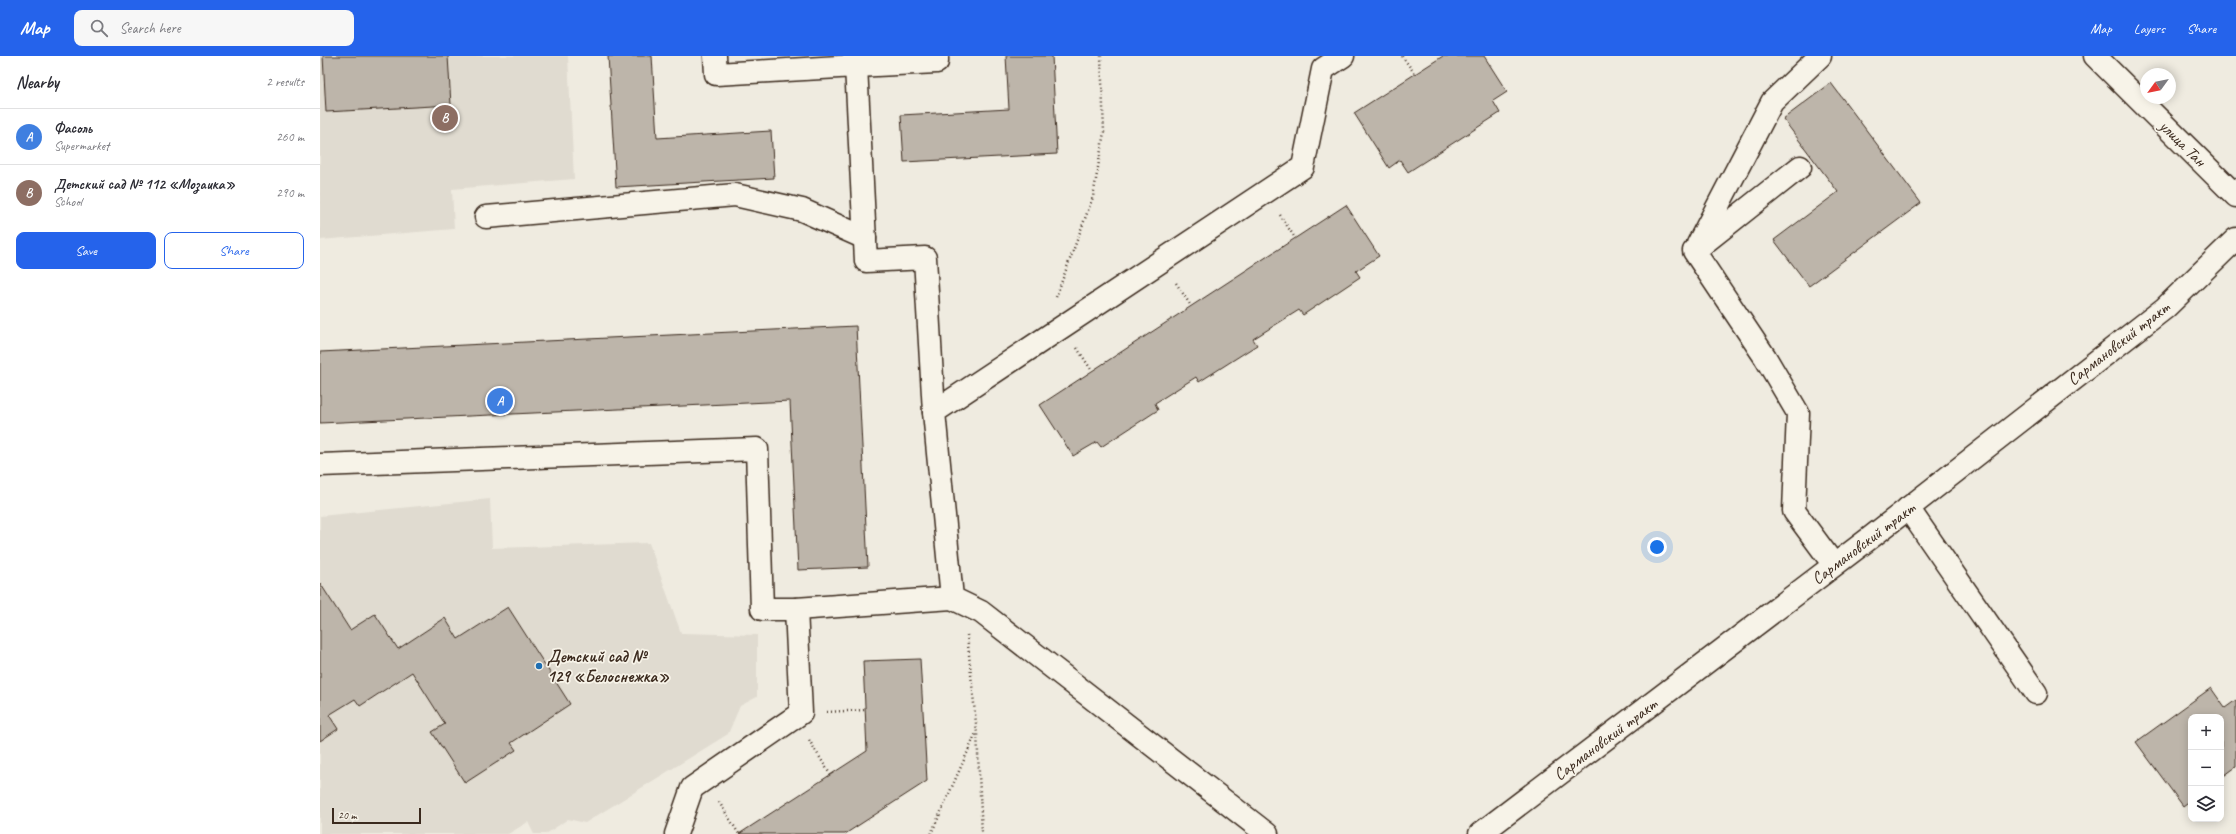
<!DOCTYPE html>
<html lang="en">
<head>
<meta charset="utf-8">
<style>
  :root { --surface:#fff; --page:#f7f7f7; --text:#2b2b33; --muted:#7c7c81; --line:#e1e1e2; --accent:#2563eb }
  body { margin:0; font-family:Caveat,sans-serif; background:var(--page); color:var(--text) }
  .controls { position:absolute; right:12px; bottom:12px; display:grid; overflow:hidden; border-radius:8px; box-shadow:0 2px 10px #0003 }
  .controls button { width:36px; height:36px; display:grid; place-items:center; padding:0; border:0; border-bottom:1px solid var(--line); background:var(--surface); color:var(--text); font:20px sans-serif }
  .compass { position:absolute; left:1820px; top:12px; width:36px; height:36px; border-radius:50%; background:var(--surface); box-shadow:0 2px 10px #0003; rotate:237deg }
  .scale { position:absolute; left:12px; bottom:10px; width:89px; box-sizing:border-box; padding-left:4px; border:2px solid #3b2a1e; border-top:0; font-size:11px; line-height:14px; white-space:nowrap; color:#3b2a1e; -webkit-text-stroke:3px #f7f3e8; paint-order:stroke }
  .you { position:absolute; left:1337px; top:491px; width:14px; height:14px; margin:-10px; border:3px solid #fff; border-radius:50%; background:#1a73e8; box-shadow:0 0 0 6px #1a73e833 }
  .badge { display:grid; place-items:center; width:26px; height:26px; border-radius:50%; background:var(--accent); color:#fff; font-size:13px; font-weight:700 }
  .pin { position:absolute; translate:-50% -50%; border:2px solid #fff; box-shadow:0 1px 4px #0006 }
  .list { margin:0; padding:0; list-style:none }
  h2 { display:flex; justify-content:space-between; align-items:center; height:52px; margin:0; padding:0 16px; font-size:17px }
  h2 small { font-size:13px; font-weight:400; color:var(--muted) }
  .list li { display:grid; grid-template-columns:26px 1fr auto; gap:12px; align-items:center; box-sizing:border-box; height:56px; padding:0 16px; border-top:1px solid var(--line) }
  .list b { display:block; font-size:15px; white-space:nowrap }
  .list p { margin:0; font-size:13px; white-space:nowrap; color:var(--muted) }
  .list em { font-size:13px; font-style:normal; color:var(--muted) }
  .actions { display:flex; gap:8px; padding:12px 16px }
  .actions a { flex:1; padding:9px 0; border:1px solid var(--accent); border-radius:8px; text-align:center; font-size:14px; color:var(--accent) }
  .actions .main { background:var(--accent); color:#fff }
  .icon { flex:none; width:22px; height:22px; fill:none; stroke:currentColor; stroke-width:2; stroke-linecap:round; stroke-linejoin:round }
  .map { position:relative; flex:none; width:1916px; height:778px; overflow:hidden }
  header { display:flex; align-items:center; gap:24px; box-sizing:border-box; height:56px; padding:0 20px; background:var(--accent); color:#fff }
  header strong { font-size:19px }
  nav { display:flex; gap:22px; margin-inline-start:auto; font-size:14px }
  .search { width:280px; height:36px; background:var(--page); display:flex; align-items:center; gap:10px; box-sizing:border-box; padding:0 14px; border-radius:8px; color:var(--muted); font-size:15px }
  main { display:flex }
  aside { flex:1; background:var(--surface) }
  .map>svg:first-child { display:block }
</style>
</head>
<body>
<header>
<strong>Map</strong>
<div class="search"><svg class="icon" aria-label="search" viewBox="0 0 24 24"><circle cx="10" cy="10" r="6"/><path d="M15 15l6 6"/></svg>Search here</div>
<nav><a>Map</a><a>Layers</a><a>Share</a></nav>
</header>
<main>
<aside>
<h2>Nearby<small>2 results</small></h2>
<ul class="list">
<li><span class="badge" style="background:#3f7fe0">A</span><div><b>Фасоль</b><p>Supermarket</p></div><em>260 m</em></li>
<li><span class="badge" style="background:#8d6e63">B</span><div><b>Детский сад № 112 «Мозаика»</b><p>School</p></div><em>290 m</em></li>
</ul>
<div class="actions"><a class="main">Save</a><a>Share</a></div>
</aside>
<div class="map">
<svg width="1916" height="778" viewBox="0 0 1916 778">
  <rect width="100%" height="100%" fill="#efebe0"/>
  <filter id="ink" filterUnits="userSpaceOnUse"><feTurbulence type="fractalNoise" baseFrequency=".025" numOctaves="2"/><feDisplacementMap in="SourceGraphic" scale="8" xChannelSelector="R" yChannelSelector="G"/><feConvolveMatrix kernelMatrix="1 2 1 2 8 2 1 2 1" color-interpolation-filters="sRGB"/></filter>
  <g filter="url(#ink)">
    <g fill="#e0dbd0">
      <polygon points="0,0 248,0 254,123 132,133 134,173 0,184"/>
      <polygon points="170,443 172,492 329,487 361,577 437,579 437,641 420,650 408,678 265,767 248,763 226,778 214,778 208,766 188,778 0,778 0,460"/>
    </g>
    <g fill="#bdb5aa" stroke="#3b2a1e">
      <polygon points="3,0 128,0 131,49 6,56"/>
      <polygon points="288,0 332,0 337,82 451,75 454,122 296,131"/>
      <polygon points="686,0 732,0 737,98 584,106 581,59 689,53"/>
      <polygon points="1123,0 1164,0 1187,36 1173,45 1180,57 1088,116 1080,104 1069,112 1034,57"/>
      <polygon points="1511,27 1601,147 1489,230 1454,184 1518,136 1463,63"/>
      <polygon points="1026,149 1059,200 1036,215 1040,221 983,259 979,254 933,283 937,289 879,326 876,321 835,347 838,354 781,391 777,386 753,400 720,349"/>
      <polygon points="536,270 548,511 478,514 470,345 0,367 0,296"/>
      <polygon points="0,527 30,574 55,558 78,593 125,562 138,583 188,551 250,648 191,687 196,694 145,727 112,676 125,668 92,616 40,650 35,643 9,659 18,673 0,685"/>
      <polygon points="600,603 607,725 525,778 419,778 547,695 543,605"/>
      <polygon points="1891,632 1905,652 1916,644 1916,711 1901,722 1901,661 1871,661 1871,744 1863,750 1816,686"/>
    </g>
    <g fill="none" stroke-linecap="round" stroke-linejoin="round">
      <g stroke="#3b2a1e" stroke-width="25">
        <g id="minor">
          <polyline points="395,0 396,18 536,10 546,205 605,202 614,356"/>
          <polyline points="1775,0 1916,140"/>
          <polyline points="536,10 617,6 617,0"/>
          <polyline points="1480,111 1374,195 1445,301 1478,357 1474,455 1514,509"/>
          <polyline points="166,161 415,139 482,154 545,182"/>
          <polyline points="1378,188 1452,46 1500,0"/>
          <polyline points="0,409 437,393 442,553 476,553"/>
          <polyline points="1588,452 1716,637"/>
          <polyline points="356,778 372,732 481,657 476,553 632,542"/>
          <polyline points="947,778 661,556 632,542 614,356 983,111 1003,13 1023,0"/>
        </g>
      </g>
      <g stroke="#3b2a1e" stroke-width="25">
        <polyline id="major" points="1160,778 1550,482 1845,252 1916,183"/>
      </g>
      <g stroke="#3b2a1e" stroke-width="2.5" stroke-dasharray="1 3" stroke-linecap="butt">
        <polyline points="1082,0 1095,18"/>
        <polyline points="960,159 975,182"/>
        <polyline points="856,227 871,250"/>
        <polyline points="736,241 773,141 784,76 781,0"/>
        <polyline points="757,292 772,315"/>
        <polyline points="647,579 657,677 662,778"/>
        <polyline points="507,656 545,654"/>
        <polyline points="489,684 510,718"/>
        <polyline points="399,746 419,778"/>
        <polyline points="611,778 656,677"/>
      </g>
      <use href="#minor" stroke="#f7f3e8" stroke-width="22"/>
      <use href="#major" stroke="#f7f3e8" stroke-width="22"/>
    </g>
  </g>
  <circle fill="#1f6fb2" stroke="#f7f3e8" stroke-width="1.5" cx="219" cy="610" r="4"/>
  <g text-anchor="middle" stroke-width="3.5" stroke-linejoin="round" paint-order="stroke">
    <g font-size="17" fill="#3b2a1e" stroke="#f7f3e8">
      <text transform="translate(1863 87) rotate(45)" y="6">улица Тан</text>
      <text transform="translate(1798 287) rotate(-38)" y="6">Сармановский тракт</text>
      <text transform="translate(1543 487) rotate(-37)" y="6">Сармановский тракт</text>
      <text transform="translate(1285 683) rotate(-37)" y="6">Сармановский тракт</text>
    </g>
    <g font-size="17" font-weight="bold" fill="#3b2a1e" stroke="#f7f3e8" text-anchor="start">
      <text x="227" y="606">Детский сад №<tspan x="227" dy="20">129 «Белоснежка»</tspan></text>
    </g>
  </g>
</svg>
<div class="controls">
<button>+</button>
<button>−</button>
<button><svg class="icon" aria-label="layers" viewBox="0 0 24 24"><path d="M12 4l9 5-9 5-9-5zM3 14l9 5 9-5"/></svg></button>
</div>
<svg class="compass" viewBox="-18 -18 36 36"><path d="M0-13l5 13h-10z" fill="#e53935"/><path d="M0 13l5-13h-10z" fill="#7c7c81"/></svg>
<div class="scale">20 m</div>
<div class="you"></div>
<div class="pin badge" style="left:180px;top:345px;background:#3f7fe0">A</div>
<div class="pin badge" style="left:125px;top:62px;background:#8d6e63">B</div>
</div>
</main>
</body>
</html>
